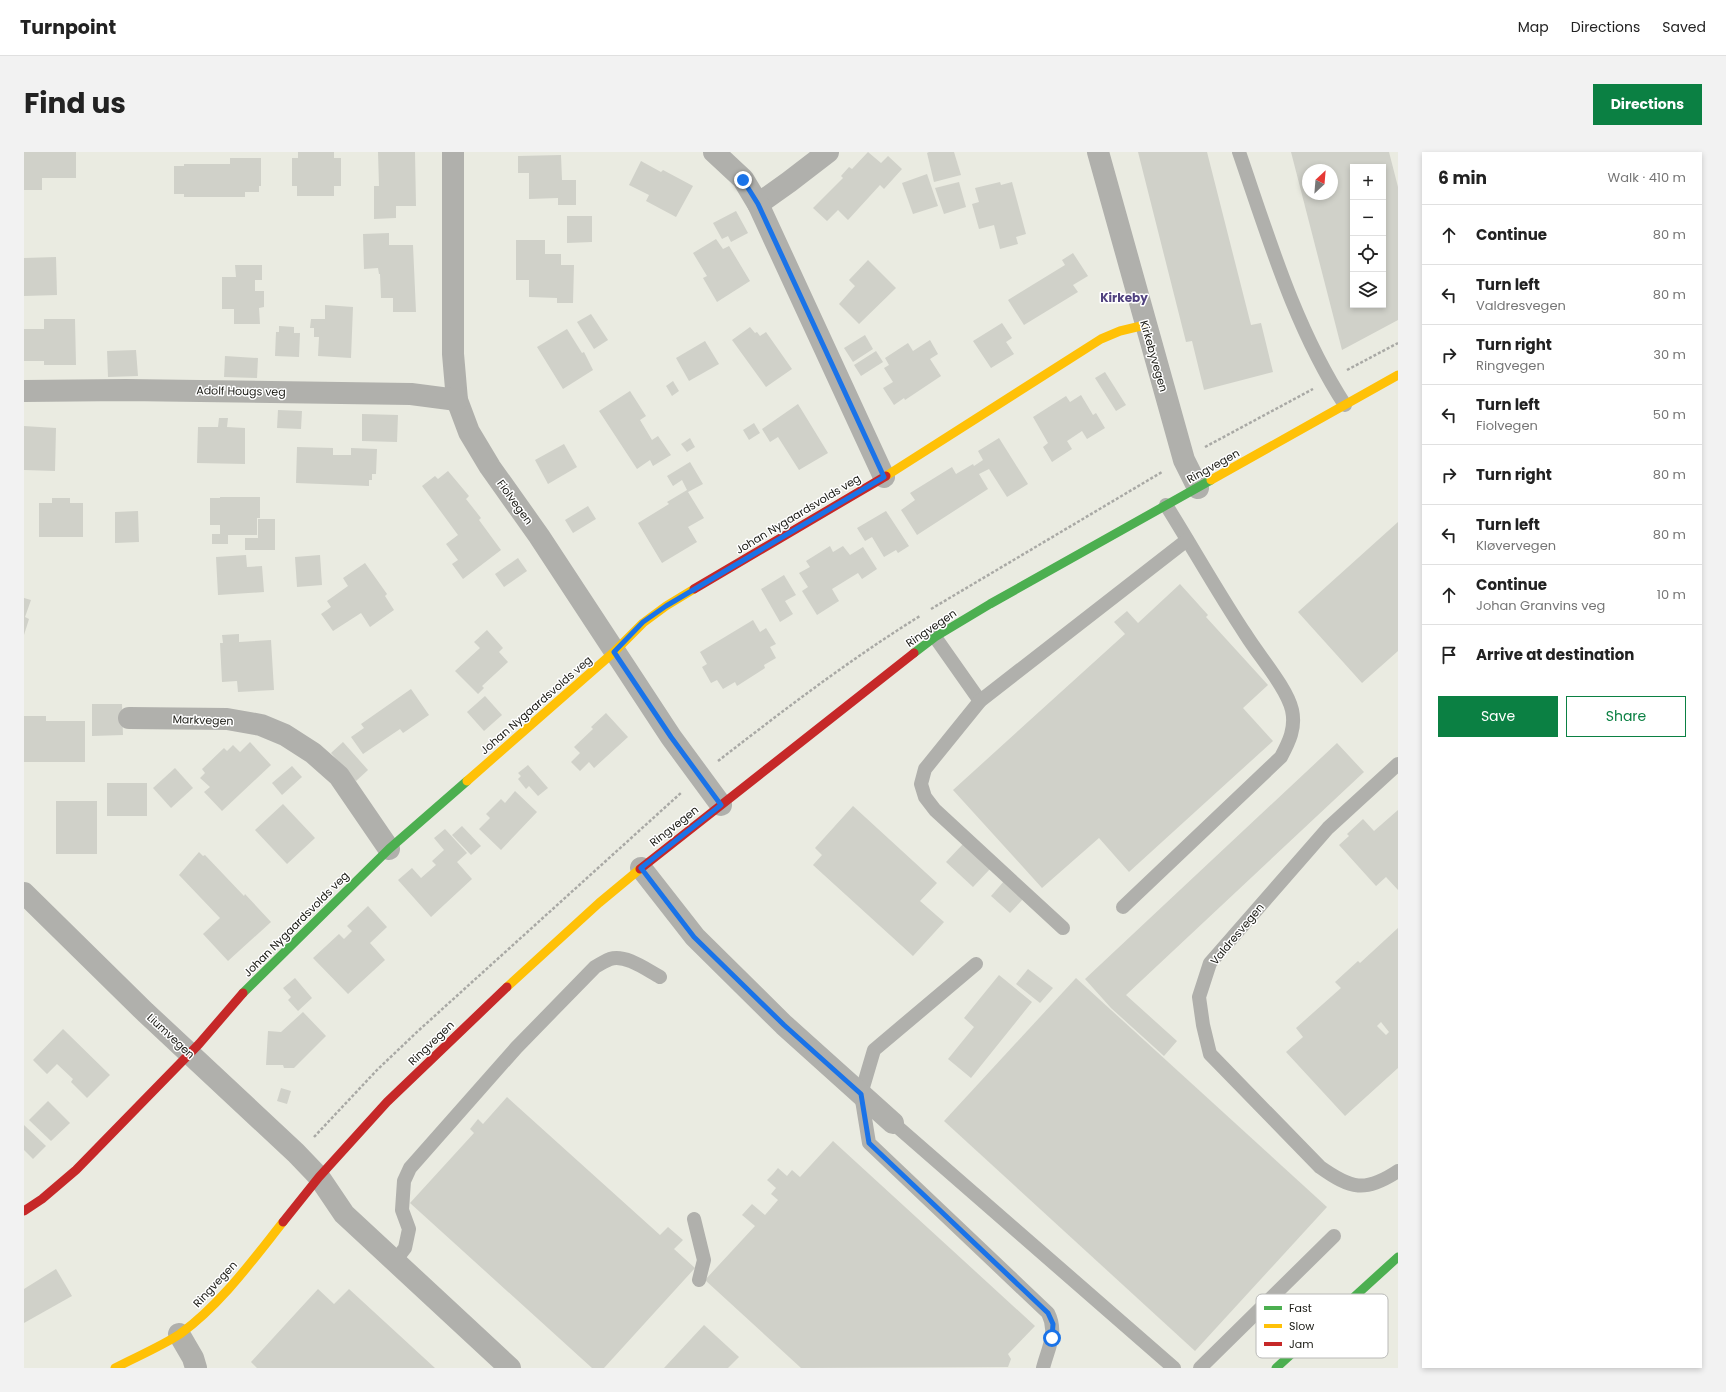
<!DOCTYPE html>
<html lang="en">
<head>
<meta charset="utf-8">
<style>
  :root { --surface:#fff; --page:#f2f2f2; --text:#222; --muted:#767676; --line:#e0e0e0; --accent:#0b8043 }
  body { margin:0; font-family:Poppins,sans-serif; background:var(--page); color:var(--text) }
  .controls { position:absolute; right:12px; top:12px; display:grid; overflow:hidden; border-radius:0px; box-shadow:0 2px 6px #0003 }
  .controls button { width:36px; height:36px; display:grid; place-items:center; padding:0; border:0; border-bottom:1px solid var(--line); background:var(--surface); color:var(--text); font:20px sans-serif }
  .compass { position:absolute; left:1278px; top:12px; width:36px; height:36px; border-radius:50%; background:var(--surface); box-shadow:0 2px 6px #0003; rotate:26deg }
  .stop { position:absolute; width:12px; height:12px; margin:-9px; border:3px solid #1a73e8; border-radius:50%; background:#fff }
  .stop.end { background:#1a73e8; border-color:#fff; box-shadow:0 1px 4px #0008 }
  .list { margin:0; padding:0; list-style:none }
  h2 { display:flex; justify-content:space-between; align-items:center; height:52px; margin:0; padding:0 16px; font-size:17px }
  h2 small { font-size:13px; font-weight:400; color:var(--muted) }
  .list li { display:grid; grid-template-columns:26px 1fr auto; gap:12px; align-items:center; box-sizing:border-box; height:60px; padding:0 16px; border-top:1px solid var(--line) }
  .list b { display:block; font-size:15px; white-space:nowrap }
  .list p { margin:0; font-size:13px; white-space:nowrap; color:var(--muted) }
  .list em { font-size:13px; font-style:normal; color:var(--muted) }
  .actions { display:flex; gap:8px; padding:12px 16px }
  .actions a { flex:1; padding:9px 0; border:1px solid var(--accent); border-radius:0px; text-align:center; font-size:14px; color:var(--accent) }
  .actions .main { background:var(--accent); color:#fff }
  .icon { flex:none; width:22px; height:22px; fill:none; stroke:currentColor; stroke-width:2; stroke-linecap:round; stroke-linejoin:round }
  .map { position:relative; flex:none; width:1374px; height:1216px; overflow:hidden; border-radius:0px }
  header { display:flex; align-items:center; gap:24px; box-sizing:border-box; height:56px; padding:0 20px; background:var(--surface); border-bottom:1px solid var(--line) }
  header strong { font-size:19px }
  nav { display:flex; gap:22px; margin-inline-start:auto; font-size:14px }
  .intro { display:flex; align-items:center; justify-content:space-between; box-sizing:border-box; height:96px; padding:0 24px }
  h1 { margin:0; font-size:28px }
  .button { padding:10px 18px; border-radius:0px; background:var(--accent); color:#fff; font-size:14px; font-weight:700 }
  main { display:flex; gap:24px; padding:0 24px }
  aside { flex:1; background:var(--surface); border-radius:0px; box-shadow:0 2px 6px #0003 }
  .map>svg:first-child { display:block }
</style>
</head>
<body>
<header>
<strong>Turnpoint</strong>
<nav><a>Map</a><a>Directions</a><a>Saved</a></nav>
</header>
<div class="intro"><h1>Find us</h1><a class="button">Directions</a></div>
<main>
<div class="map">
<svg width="1374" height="1216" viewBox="0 0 1374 1216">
  <rect width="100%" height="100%" fill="#eaebe1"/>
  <g fill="#d0d1c9" fill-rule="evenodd">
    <polygon points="0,0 52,0 52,26 18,26 18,38 0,38"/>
    <polygon points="274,0 310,0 310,6 317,6 317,34 310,34 310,44 273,44 273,34 268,34 268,6 274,6"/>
    <polygon points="354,0 391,0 392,54 372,54 372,66 350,67 350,34 355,34"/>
    <polygon points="844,0 857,11 864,4 878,17 860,37 856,33 824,68 814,58 803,69 789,56 819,26 817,24 825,15 828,17"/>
    <polygon points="905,0 930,0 937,23 910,30 903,1"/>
    <polygon points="1114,0 1183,0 1227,173 1237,171 1249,220 1180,238 1168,189 1162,190"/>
    <path d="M1267,0h98l9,35v133l-56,30zM1329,15h30v138h-30zM1284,18h24v24h-24z"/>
    <polygon points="537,3 538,28 552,28 552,53 534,53 534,46 505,47 505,21 494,21 494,4"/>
    <polygon points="206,6 237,6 237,34 235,34 235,40 221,40 221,45 160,45 160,42 150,42 150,14 160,14 160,12 206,12"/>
    <polygon points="617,9 637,20 639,18 669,34 652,65 622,49 625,43 605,33"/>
    <polygon points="903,22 914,54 889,62 878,31"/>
    <polygon points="935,30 942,55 920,62 911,36"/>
    <polygon points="976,30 977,33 988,30 1002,82 992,85 994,92 976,97 970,73 955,77 948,52 955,50 951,36"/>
    <polygon points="712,59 724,81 707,90 704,84 698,87 689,71"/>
    <polygon points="543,64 568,64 568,90 543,91"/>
    <polygon points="365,81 365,93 389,93 392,160 369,160 369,146 357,146 356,122 355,122 354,116 340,117 339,82"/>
    <polygon points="692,87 699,97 705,94 726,129 693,150 679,126 683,124 669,101"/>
    <polygon points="492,88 521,88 521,102 537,102 537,113 550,113 549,151 533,151 533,146 505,145 505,128 492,128"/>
    <polygon points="1049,101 1064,124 1049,133 1054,140 1000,173 984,148 1041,113 1038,108"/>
    <polygon points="32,105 33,143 0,144 0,106"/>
    <polygon points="844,108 872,136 835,172 815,152 831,134 825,128"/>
    <polygon points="211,113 238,113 238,128 231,128 231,139 240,139 240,155 235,156 236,172 210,172 210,157 198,157 198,125 212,125"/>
    <polygon points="301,153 329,155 327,206 294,204 295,185 290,185 290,176 286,176 287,167 301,167"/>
    <polygon points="567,162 584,188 570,197 553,170"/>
    <polygon points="20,167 51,167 52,213 20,213 20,209 0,209 0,177 20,177"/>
    <polygon points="978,171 988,186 982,190 990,202 967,216 949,189"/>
    <polygon points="255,174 270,175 270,181 276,181 275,205 251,204 252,180 255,180"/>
    <polygon points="726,175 731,181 733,180 736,184 742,180 768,217 742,235 708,188"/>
    <polygon points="543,177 558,201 560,200 569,218 539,237 513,195"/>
    <polygon points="841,183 849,197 829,210 820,196"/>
    <polygon points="906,188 914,202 906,207 917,224 881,248 880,246 870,253 859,236 869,230 860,216 865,213 861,206 884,191 889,199"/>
    <polygon points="681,189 695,212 665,229 652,206"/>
    <polygon points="112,198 114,224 84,225 83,199"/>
    <polygon points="852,199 859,210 837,224 830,213"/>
    <polygon points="201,204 234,206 233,226 200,225"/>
    <polygon points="1081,220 1102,253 1092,259 1071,226"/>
    <polygon points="649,229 655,239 648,244 642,234"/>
    <polygon points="606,239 622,264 616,268 628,288 634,284 647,303 629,314 626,308 613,317 575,259"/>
    <polygon points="1057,243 1069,263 1072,261 1081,276 1063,287 1058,279 1043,289 1048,297 1028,310 1019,295 1024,291 1009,265 1042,244 1046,250"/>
    <polygon points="774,252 804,301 775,318 754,285 746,290 738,277"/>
    <polygon points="254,258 278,259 277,277 253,276"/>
    <polygon points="338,262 374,263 373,290 338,289"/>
    <polygon points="195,266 204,266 203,275 221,276 221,312 173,311 174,275 194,275"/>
    <polygon points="730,271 736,281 725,288 719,278"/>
    <polygon points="0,274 32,276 31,319 0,318"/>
    <polygon points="666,286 671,295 663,300 657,292"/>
    <polygon points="975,286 1004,332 983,345 965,317 955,322 964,337 893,383 877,358 891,348 886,341 928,315 932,322 949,312 950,314 959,308 954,299"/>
    <polygon points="540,292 553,315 524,332 511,308"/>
    <polygon points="273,295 309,296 309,303 327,303 327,296 353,297 352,322 348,322 348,328 345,328 345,334 272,331"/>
    <polygon points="666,310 679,332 664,340 680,366 664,375 673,390 638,411 614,371 645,352 643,350 663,338 658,328 649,334 643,324"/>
    <polygon points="424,319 445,344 442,347 457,366 455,368 477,398 439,427 428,412 434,408 422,392 434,383 398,334 411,324 414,327"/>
    <polygon points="196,345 236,345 236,366 233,366 233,383 204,383 204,392 188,392 188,382 196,382 196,373 186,373 186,346 196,346"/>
    <polygon points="28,346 46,346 46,351 59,351 59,385 15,385 15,351 28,351"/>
    <polygon points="564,354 572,367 549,381 541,368"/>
    <polygon points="114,359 115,390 91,391 91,360"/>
    <polygon points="862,359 885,394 874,401 872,398 860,405 848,385 841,389 833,376"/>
    <polygon points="234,367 251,367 251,398 221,398 221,386 234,386"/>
    <polygon points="1374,370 1374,499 1338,531 1274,460"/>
    <polygon points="806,394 809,400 819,394 826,403 839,395 853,417 838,427 834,421 808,437 815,449 793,463 778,439 784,435 775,421 786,415 782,409"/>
    <polygon points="222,403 223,415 238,414 240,440 194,443 192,405"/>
    <polygon points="296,403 298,433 273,435 271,405"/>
    <polygon points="494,406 503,419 480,435 471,422"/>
    <polygon points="341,411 363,442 361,444 370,458 346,475 337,461 309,479 297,462 307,455 303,449 324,434 319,426"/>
    <polygon points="760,423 772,443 761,449 769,462 756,470 737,437"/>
    <polygon points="1156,432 1184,463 1182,465 1244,533 1219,556 1249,589 1105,720 1075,686 1018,736 929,638 1101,482 1090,470 1103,459 1114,471"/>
    <polygon points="0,446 7,448 1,465 5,467 0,483"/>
    <polygon points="729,468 736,480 742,476 752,492 746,495 752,506 740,513 741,516 713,534 711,530 699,537 693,528 687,531 678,515 683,512 676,500"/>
    <polygon points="463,478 479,496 475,500 484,510 458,534 460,536 454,542 431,519 456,496 450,490"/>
    <polygon points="215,482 215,490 247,488 250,538 214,540 213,529 198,530 196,491 199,491 198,483"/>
    <polygon points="387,537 405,563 382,579 379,581 376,577 339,602 327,585 340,576 337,572"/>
    <polygon points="461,544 478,563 460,579 443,560"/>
    <polygon points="68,552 98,552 99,583 68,584"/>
    <polygon points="582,561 604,585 570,616 565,610 556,619 547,610 556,601 550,595 569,577 567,575"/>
    <polygon points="0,564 22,564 22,569 61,569 61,610 0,610"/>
    <polygon points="226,590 247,613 198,659 180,640 186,635 176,626 181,621 178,617 200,596 203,599 209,593 216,600"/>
    <polygon points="319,590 344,618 332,629 307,601"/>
    <polygon points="1313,591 1340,620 1102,843 1153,889 1140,904 1087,856 1061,827"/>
    <polygon points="504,613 524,636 514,644 505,634 502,637 494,627 497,624 494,621"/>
    <polygon points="268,614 278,625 258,643 248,631"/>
    <polygon points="151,616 169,636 147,656 129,636"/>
    <rect x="83" y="631" width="40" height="33"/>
    <polygon points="491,639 513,660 477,698 455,677 466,666 462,662 477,647 481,651"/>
    <rect x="32" y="649" width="41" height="53"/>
    <polygon points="259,652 291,686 263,712 231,678"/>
    <polygon points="829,654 913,731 896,749 920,770 889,804 789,713 798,703 791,696"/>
    <polygon points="1374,658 1374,738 1362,725 1352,734 1315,693 1325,684 1323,682 1339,667 1350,679"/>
    <polygon points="438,674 457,694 447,703 428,683"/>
    <polygon points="421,677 443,701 433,710 448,727 407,765 374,728 388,716 397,726 412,713 408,709 420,698 410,686"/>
    <polygon points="939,692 966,717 949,735 922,710"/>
    <polygon points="175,700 179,704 181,703 220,744 221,742 247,770 204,809 179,782 196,766 155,723"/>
    <polygon points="981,728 1000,746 986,761 967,744"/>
    <polygon points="344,754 363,775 346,791 361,808 324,842 289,806 315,782 320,787 328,779 323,774"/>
    <path d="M1374,776v140l-53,48 -59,-64 17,-15 -7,-9 45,-40 -6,-6 23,-21 2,2zM1357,870l8,10 -3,3 -9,-9z"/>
    <polygon points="1004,817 1029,836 1016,851 992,832"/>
    <polygon points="975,823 1008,850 947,926 924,907 950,875 940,866"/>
    <polygon points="271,826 288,846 274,859 264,848 267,845 259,836"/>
    <polygon points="1052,826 1303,1055 1171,1199 920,969"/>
    <polygon points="279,860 302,884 270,916 260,916 259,913 242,913 244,879 257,880"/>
    <polygon points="39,877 86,923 63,946 47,930 49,927 33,912 23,922 9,908"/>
    <polygon points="257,936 267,939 263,952 253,949"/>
    <polygon points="483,945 636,1083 644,1075 659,1088 650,1097 671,1116 580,1216 568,1216 386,1051 450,981 446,977 454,967 459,972"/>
    <polygon points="24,949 46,971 27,989 5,968"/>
    <polygon points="0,973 22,994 9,1007 0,998"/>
    <polygon points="809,989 1011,1174 984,1202 987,1207 984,1215 777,1216 681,1128 731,1074 718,1063 728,1052 741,1063 754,1048 747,1042 752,1036 743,1028 749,1022 754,1016 763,1024 768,1018 776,1025"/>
    <polygon points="32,1117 48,1144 0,1171 0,1137"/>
    <polygon points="294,1137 310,1152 325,1137 411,1216 233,1216 227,1210"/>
    <polygon points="680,1173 715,1205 704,1216 640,1216"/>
  </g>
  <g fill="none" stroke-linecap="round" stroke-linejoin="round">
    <g stroke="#a9a9a5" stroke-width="2.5" stroke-dasharray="3 2" stroke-linecap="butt">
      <polyline points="1323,218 1374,191"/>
      <polyline points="1181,295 1289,237"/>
      <polyline points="907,457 1138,320"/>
      <path d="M694,609c66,-51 131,-101 202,-145"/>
      <polyline points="290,985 353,918 394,879 658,640"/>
    </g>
    <g stroke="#b0b0ac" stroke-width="14">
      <path d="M1215,0c30,87 56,176 106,253"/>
      <polyline points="911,485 956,549"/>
      <path d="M1374,612l-70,64 -118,135 -11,34 4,28 7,29 110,113c31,22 45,26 78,4"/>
      <path d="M1099,755l158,-150c8,-15 15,-29 11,-47 -5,-22 -33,-54 -46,-75 -28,-42 -53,-87 -80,-130"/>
      <polyline points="1039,776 911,658 901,645 897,632 901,617 956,549 1163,388"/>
      <path d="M952,812l-102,86 -13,44 8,49 179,170c10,20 0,35 -5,55"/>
      <polyline points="869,971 1150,1216"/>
      <polyline points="670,1067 680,1108 675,1128"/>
      <path d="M371,1109l10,-13 4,-19 -7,-19 2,-29 6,-13 106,-120 79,-81c5,-3 10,-6 15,-8 16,-5 37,11 50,18"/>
      <polyline points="1176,1216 1310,1084"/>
    </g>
    <g stroke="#b0b0ac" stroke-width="22">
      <polyline points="429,0 429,202 433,248 445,280 466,315 515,384 647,585 697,653"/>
      <polyline points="690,0 719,27 734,52 765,30 804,0"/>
      <polyline points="1074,0 1160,308 1174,336"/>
      <polyline points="734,52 860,325"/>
      <polyline points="0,239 102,238 387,242 433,248"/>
      <polyline points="105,566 203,567 237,573 261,583 289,601 315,624 365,697"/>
      <polyline points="617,716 671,785 760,873 869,971"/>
      <polyline points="0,741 121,860 272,1001 295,1025 320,1062 486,1216"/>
      <polyline points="155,1182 169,1206 172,1216"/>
    </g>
    <g stroke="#4caf50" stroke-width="9">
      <polyline points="890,501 911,485 966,452 1187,328"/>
      <polyline points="219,841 365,697 443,629"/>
      <polyline points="1252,1216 1374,1105"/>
    </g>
    <g stroke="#ffc107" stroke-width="9">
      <polyline points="862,324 1077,187 1096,179 1121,173"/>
      <polyline points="1187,328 1374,223"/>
      <polyline points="443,629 590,500 619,471 642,454 670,437"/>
      <polyline points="483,835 575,751 616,717"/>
      <path d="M91,1216c21,-11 45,-21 65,-34 41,-30 72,-73 103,-112"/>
    </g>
    <g stroke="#c62828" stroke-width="9">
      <polyline points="670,437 862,324"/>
      <polyline points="616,717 890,501"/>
      <polyline points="0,1059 18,1047 52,1018 175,892 219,841"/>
      <polyline points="259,1070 295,1025 363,950 483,835"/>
    </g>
  </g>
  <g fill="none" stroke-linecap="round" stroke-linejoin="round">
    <polyline stroke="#1a73e8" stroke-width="5" points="719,28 734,52 860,325 642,454 619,470 590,500 647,585 697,653 617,716 670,785 760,873 837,942 845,991 1024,1161 1029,1172 1028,1186"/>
  </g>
  <g text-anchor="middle" stroke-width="3" stroke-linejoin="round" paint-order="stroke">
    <g font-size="11" fill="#191913" stroke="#fff">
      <text transform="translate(1130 204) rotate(74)" y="4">Kirkebyvegen</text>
      <text transform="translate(217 239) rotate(1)" y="4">Adolf Hougs veg</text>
      <text transform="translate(1189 314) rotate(-29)" y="4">Ringvegen</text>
      <text transform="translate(491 350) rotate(54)" y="4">Fiolvegen</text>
      <text transform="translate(774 362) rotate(-31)" y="4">Johan Nygaardsvolds veg</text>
      <text transform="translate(907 476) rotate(-34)" y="4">Ringvegen</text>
      <text transform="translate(512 553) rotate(-41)" y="4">Johan Nygaardsvolds veg</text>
      <text transform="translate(179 568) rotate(2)" y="4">Markvegen</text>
      <text transform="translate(650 674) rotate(-38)" y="4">Ringvegen</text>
      <text transform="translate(272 772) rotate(-45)" y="4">Johan Nygaardsvolds veg</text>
      <text transform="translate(1213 782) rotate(-50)" y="4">Valdresvegen</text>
      <text transform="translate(147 884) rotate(43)" y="4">Liumvegen</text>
      <text transform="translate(407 891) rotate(-44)" y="4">Ringvegen</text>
      <text transform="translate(191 1132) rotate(-47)" y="4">Ringvegen</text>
    </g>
    <g font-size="12" font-weight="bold" fill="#50427f" stroke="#fff">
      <text x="1100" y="150">Kirkeby</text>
    </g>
  </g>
  <rect x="1232" y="1142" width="132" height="64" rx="6" fill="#fff" stroke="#babab8" stroke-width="1"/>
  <rect x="1240" y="1154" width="18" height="4" fill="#4caf50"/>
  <rect x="1240" y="1172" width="18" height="4" fill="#ffc107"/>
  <rect x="1240" y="1190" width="18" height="4" fill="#c62828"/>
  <g font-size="11" fill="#191913">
    <text x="1265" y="1160">Fast</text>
    <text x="1265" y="1178">Slow</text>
    <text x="1265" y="1196">Jam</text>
  </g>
</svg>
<div class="controls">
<button>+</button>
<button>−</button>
<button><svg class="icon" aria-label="locate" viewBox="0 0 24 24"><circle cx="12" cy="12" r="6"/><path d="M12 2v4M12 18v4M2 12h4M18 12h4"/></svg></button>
<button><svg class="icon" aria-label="layers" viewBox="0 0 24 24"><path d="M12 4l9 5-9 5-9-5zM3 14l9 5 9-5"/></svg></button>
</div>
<svg class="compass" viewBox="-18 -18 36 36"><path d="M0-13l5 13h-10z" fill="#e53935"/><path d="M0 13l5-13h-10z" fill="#767676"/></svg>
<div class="stop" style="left:1028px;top:1186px"></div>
<div class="stop end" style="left:719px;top:28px"></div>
</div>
<aside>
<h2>6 min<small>Walk · 410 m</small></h2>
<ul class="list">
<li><svg class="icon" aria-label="ahead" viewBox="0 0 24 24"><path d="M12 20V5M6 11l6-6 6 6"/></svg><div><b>Continue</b></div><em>80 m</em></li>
<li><svg class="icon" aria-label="left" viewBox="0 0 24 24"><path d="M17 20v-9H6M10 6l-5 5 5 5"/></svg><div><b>Turn left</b><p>Valdresvegen</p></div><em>80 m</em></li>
<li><svg class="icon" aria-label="right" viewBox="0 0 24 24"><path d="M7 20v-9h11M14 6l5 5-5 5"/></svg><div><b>Turn right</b><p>Ringvegen</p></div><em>30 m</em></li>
<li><svg class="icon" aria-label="left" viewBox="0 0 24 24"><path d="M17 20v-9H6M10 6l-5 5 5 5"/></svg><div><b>Turn left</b><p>Fiolvegen</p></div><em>50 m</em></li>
<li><svg class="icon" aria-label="right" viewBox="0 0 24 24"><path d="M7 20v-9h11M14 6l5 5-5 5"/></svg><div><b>Turn right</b></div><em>80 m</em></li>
<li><svg class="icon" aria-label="left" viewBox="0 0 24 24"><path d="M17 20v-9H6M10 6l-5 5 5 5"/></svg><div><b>Turn left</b><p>Kløvervegen</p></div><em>80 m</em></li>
<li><svg class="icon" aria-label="ahead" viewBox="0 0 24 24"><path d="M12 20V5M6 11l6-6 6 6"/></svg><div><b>Continue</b><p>Johan Granvins veg</p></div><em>10 m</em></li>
<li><svg class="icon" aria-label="arrive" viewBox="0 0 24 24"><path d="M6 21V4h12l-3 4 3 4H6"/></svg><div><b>Arrive at destination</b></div></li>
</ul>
<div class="actions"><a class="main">Save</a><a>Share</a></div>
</aside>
</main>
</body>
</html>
